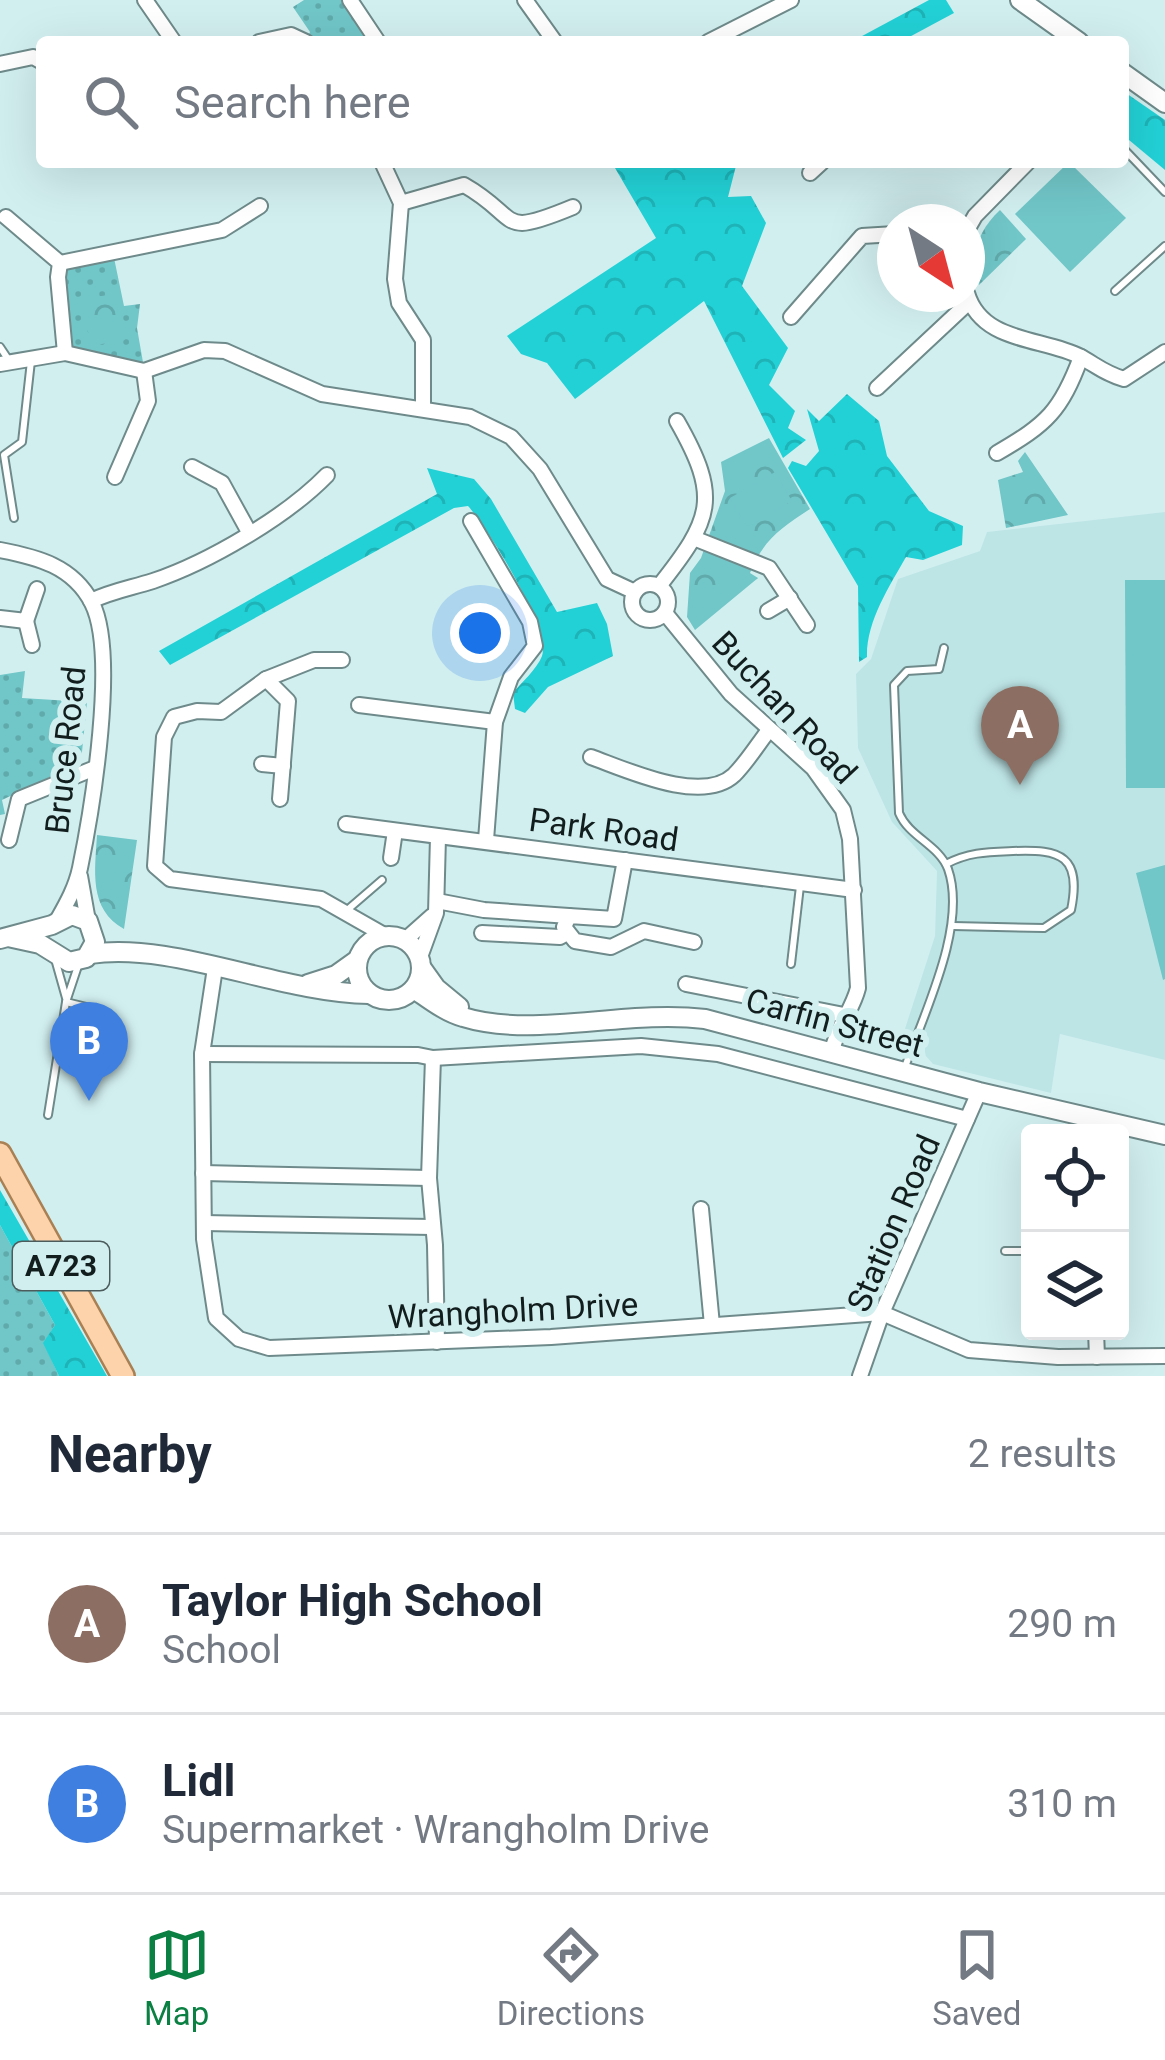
<!DOCTYPE html>
<html lang="en">
<head>
<meta charset="utf-8">
<style>
  :root { --surface:#fff; --page:#f6f6f7; --text:#1f2937; --muted:#747a83; --line:#e0e1e3; --accent:#0b8043 }
  body { margin:0; font-family:Roboto,sans-serif; background:var(--page); color:var(--text) }
  .controls { position:absolute; right:36px; bottom:36px; display:grid; overflow:hidden; border-radius:12px; box-shadow:0 12px 48px #0002 }
  .controls button { width:108px; height:108px; display:grid; place-items:center; padding:0; border:0; border-bottom:3px solid var(--line); background:var(--surface); color:var(--text); font:60px sans-serif }
  .compass { position:absolute; left:877px; top:204px; width:108px; height:108px; border-radius:50%; background:var(--surface); box-shadow:0 12px 48px #0002; rotate:144deg }
  .you { position:absolute; left:480px; top:633px; width:42px; height:42px; margin:-30px; border:9px solid #fff; border-radius:50%; background:#1a73e8; box-shadow:0 0 0 18px #1a73e833 }
  .badge { display:grid; place-items:center; width:78px; height:78px; border-radius:50%; background:var(--accent); color:#fff; font-size:39px; font-weight:700 }
  .pin { position:absolute; translate:-50% -99px; filter:drop-shadow(0 3px 6px #0008) }
  .pin::after { content:''; position:absolute; top:63px; width:42px; height:36px; background:inherit; clip-path:polygon(0 0,100% 0,50% 100%) }
  .list { margin:0; padding:0; list-style:none }
  h2 { display:flex; justify-content:space-between; align-items:center; height:156px; margin:0; padding:0 48px; font-size:51px }
  h2 small { font-size:39px; font-weight:400; color:var(--muted) }
  .list li { display:grid; grid-template-columns:78px 1fr auto; gap:36px; align-items:center; box-sizing:border-box; height:180px; padding:0 48px; border-top:3px solid var(--line) }
  .list b { display:block; font-size:45px; white-space:nowrap }
  .list p { margin:0; font-size:39px; white-space:nowrap; color:var(--muted) }
  .list em { font-size:39px; font-style:normal; color:var(--muted) }
  .icon { flex:none; width:66px; height:66px; fill:none; stroke:currentColor; stroke-width:2; stroke-linecap:round; stroke-linejoin:round }
  .map { position:relative; flex:none; width:1165px; height:1376px; overflow:hidden }
  .search { position:absolute; background:var(--surface); box-shadow:0 12px 48px #0002; left:36px; right:36px; top:36px; height:132px; display:flex; align-items:center; gap:30px; box-sizing:border-box; padding:0 42px; border-radius:12px; color:var(--muted); font-size:45px }
  .sheet { height:516px; background:var(--surface) }
  nav { display:flex; justify-content:space-around; align-items:center; box-sizing:border-box; height:168px; border-top:3px solid var(--line); background:var(--surface); font-size:33px; color:var(--muted) }
  nav a { display:grid; justify-items:center; gap:6px }
  nav .on { color:var(--accent) }
  .map>svg:first-child { display:block }
</style>
</head>
<body>
<div class="map">
<svg width="1165" height="1376" viewBox="0 0 1165 1376">
  <defs>
    <pattern id="grass-dots" width="8" height="8" patternUnits="userSpaceOnUse" patternTransform="scale(3)"><rect width="8" height="8" fill="#71c6c8"/><path d="M2 2h.1M6 6h.1" fill="none" stroke="#61aaab" stroke-width="1.8" stroke-linecap="round"/></pattern>
    <pattern id="forest-crowns" width="20" height="18" patternUnits="userSpaceOnUse" patternTransform="scale(3)"><rect width="20" height="18" fill="#22d1d6"/><path d="M2 6a3 3 0 1 1 6 0M12 15a3 3 0 1 1 6 0" fill="none" stroke="#1eb3b7"/></pattern>
    <pattern id="park-crowns" width="20" height="18" patternUnits="userSpaceOnUse" patternTransform="scale(3)"><rect width="20" height="18" fill="#71c6c8"/><path d="M2 6a3 3 0 1 1 6 0M12 15a3 3 0 1 1 6 0" fill="none" stroke="#61aaab"/></pattern>
  </defs>
  <rect width="100%" height="100%" fill="#d2eff0"/>
  <polygon fill="#bee5e6" points="1165,512 1165,1060 1060,1034 1051,1093 933,1064 925,1055 925,1046 902,1038 935,936 937,871 892,822 858,748 856,674 871,659 898,579 980,551 987,532"/>
  <g fill="url(#grass-dots)">
    <polygon points="304,0 347,0 375,42 310,42 307,39 310,32 293,7"/>
    <polygon points="113,253 124,306 140,304 137,328 144,368 68,351 63,266"/>
    <polygon points="25,671 22,698 87,702 81,762 2,800 5,814 0,815 0,675"/>
    <polygon points="0,1225 55,1325 44,1343 59,1376 0,1376"/>
  </g>
  <g fill="url(#forest-crowns)">
    <polygon points="929,0 946,0 954,13 900,42 851,42"/>
    <polygon points="1123,91 1165,120 1165,170 1123,135"/>
    <polygon points="627,162 737,162 728,197 751,196 766,223 742,286 788,348 769,385 795,411 788,428 806,440 783,458 704,301 575,399 547,363 521,354 507,336 656,238 615,168"/>
    <path d="M847,394l32,27 8,35 42,55 34,15 -1,19 -39,15 -17,-3c-17,30 -40,65 -39,100l-8,5 -1,-76 -70,-118 4,-7 14,5 13,-15 -12,-42 12,12z"/>
    <path d="M427,468l47,11 17,20 66,113 40,-9 10,21 6,32 -65,31 -23,26 -10,-4 -2,-16c8,-10 24,-24 29,-37 9,-26 -54,-128 -74,-150l-14,2 -284,157 -11,-14 278,-157z"/>
    <polygon points="0,1190 107,1376 59,1376 43,1343 55,1325 0,1225"/>
  </g>
  <g fill="url(#park-crowns)">
    <path d="M1000,210l26,29 -47,46c-8,-31 -3,-52 21,-75z"/>
    <polygon points="116,294 125,340 96,345 82,322 80,299"/>
    <path d="M769,438l41,71c-29,19 -47,31 -60,64l8,5 -63,52 -8,-13 3,-44 11,-15 24,-67 -4,-29z"/>
    <polygon points="1025,452 1068,515 1006,528 998,480 1023,472 1018,461"/>
    <path d="M97,835l40,5 -13,89c-36,-20 -29,-59 -27,-94z"/>
  </g>
  <g fill="#71c6c8">
    <polygon points="1069,162 1126,218 1070,272 1015,214"/>
    <polygon points="775,472 792,501 747,527 730,498"/>
    <polygon points="1125,580 1165,580 1165,788 1126,788"/>
    <polygon points="1165,865 1165,979 1163,980 1136,873"/>
  </g>
  <g fill="none" stroke-linecap="round" stroke-linejoin="round">
    <g stroke="#6f8a8a" stroke-width="10">
      <g id="service">
        <polyline points="1123,148 1165,192"/>
        <polyline points="1115,291 1165,246"/>
        <polyline points="0,347 8,359"/>
        <polyline points="14,518 4,455 22,442 31,361"/>
        <path d="M946,864c23,-12 42,-12 67,-13 48,-2 69,5 58,59l-27,18 -91,-2"/>
        <polyline points="346,911 382,880"/>
        <polyline points="55,959 66,998"/>
        <polyline points="791,964 800,886"/>
        <polyline points="66,1002 99,1010"/>
        <path d="M904,1070c19,-55 64,-144 44,-201 -9,-24 -39,-32 -49,-56l-5,-128 13,-14 32,-2 5,-21"/>
        <polyline points="48,1115 66,1002 78,966"/>
        <polyline points="1005,1251 1030,1251"/>
      </g>
    </g>
    <g stroke="#6f8a8a" stroke-width="18">
      <g id="minor">
        <polyline points="145,0 174,42"/>
        <polyline points="350,0 378,42"/>
        <polyline points="525,0 555,42"/>
        <polyline points="259,42 291,35 306,42"/>
        <polyline points="708,42 791,0"/>
        <polyline points="0,64 33,57 42,62"/>
        <polyline points="382,162 401,203 395,279 399,303 423,340 423,409"/>
        <polyline points="810,173 822,162"/>
        <path d="M401,203l63,-18c58,33 32,54 109,22"/>
        <polyline points="6,217 60,263 58,277 65,353"/>
        <polyline points="967,230 975,216 1028,162"/>
        <polyline points="60,263 222,230 260,206"/>
        <path d="M967,293c15,51 77,44 114,64 16,9 25,17 43,22l41,-27"/>
        <polyline points="791,317 862,236 895,234"/>
        <polyline points="0,364 65,353 144,371 204,350 225,351 322,394 470,417 511,437 540,469 607,579 635,592"/>
        <polyline points="877,388 969,302"/>
        <path d="M997,453c50,-29 64,-42 84,-96"/>
        <polyline points="192,467 222,483 249,532"/>
        <polyline points="115,477 148,401 144,371"/>
        <polyline points="471,521 530,622 535,646 511,677 495,722 486,840"/>
        <polyline points="696,539 769,568 807,625"/>
        <path d="M0,550c37,7 73,16 92,53 26,51 0,207 -12,265 -4,19 -13,35 -22,51"/>
        <circle cx="650" cy="602" r="18"/>
        <path d="M659,586c53,-67 62,-88 18,-165"/>
        <path d="M91,601c21,-10 40,-13 62,-20 56,-19 133,-64 174,-106"/>
        <polyline points="768,611 790,598"/>
        <path d="M665,613l66,81 82,74 30,42 7,29 8,149c-6,24 -22,39 -26,65"/>
        <polyline points="0,618 26,621 37,589"/>
        <polyline points="26,621 32,645"/>
        <polyline points="342,660 314,660 266,679 221,712 197,711 174,717 164,737 155,866 170,879 321,899 386,936"/>
        <polyline points="266,679 288,701 280,799"/>
        <polyline points="359,705 495,722"/>
        <path d="M591,757c36,13 111,48 143,18 13,-13 24,-31 35,-45"/>
        <polyline points="262,764 283,766"/>
        <polyline points="346,824 854,890"/>
        <polyline points="9,840 19,799 95,768"/>
        <polyline points="391,858 395,831"/>
        <polyline points="625,860 614,919 569,916 564,927 575,941 611,947 644,931 694,942"/>
        <polyline points="80,876 88,921"/>
        <polyline points="437,901 484,910 569,916"/>
        <polyline points="482,933 560,937 567,933"/>
        <polyline points="405,940 432,916"/>
        <polyline points="420,957 436,913 438,837"/>
        <polyline points="215,968 202,1054 204,1239 216,1318 239,1339 269,1348 551,1337 882,1313 969,1350 1058,1357 1165,1356"/>
        <polyline points="686,984 844,1015"/>
        <polyline points="202,1054 418,1055 433,1058 641,1046 718,1054 967,1119"/>
        <polyline points="433,1058 429,1178 435,1245 437,1342"/>
        <polyline points="203,1173 429,1178"/>
        <polyline points="701,1209 712,1325"/>
        <polyline points="204,1223 432,1227"/>
        <polyline points="1096,1331 1097,1357"/>
        <polyline points="860,1376 882,1313 979,1092"/>
      </g>
    </g>
    <g stroke="#6f8a8a" stroke-width="22">
      <g id="secondary">
        <polyline points="1020,0 1079,42"/>
        <polyline points="1123,73 1165,103"/>
        <circle cx="389" cy="968" r="32"/>
        <polyline points="0,939 52,925 72,915 88,921 95,942 86,958 69,962 40,944 8,937"/>
        <path d="M90,954c83,-13 190,39 279,40"/>
        <polyline points="421,967 436,988 459,1007"/>
        <polyline points="308,984 336,975 357,960"/>
        <path d="M414,989c15,10 31,23 49,28 71,22 163,-8 242,2l274,73 186,43"/>
      </g>
    </g>
    <g stroke="#a98054" stroke-width="26">
      <polyline id="primary" points="0,1154 123,1376"/>
    </g>
    <use href="#service" stroke="#fff" stroke-width="6"/>
    <use href="#minor" stroke="#fff" stroke-width="14"/>
    <use href="#secondary" stroke="#fff" stroke-width="18"/>
    <use href="#primary" stroke="#fcd3aa" stroke-width="21"/>
  </g>
  <g text-anchor="middle" stroke-width="12" stroke-linejoin="round" paint-order="stroke">
    <rect fill="#d2eff0" stroke="#4c5c5c" stroke-width="3" x="13" y="1242" width="96" height="48" rx="9"/>
    <g font-size="30" font-weight="bold" fill="#121d1d">
      <text x="61" y="1276">A723</text>
    </g>
    <g font-size="33" fill="#121d1d" stroke="#d2eff0">
      <text transform="translate(785 707) rotate(47)" y="12">Buchan Road</text>
      <text transform="translate(65 750) rotate(-84)" y="12">Bruce Road</text>
      <text transform="translate(604 829) rotate(8)" y="12">Park Road</text>
      <text transform="translate(835 1022) rotate(15)" y="12">Carfin Street</text>
      <text transform="translate(893 1223) rotate(-67)" y="12">Station Road</text>
      <text transform="translate(513 1310) rotate(-3)" y="12">Wrangholm Drive</text>
    </g>
  </g>
</svg>
<div class="controls">
<button><svg class="icon" aria-label="locate" viewBox="0 0 24 24"><circle cx="12" cy="12" r="6"/><path d="M12 2v4M12 18v4M2 12h4M18 12h4"/></svg></button>
<button><svg class="icon" aria-label="layers" viewBox="0 0 24 24"><path d="M12 4l9 5-9 5-9-5zM3 14l9 5 9-5"/></svg></button>
</div>
<svg class="compass" viewBox="-18 -18 36 36"><path d="M0-13l5 13h-10z" fill="#e53935"/><path d="M0 13l5-13h-10z" fill="#747a83"/></svg>
<div class="you"></div>
<div class="pin badge" style="left:1020px;top:785px;background:#8d6e63">A</div>
<div class="pin badge" style="left:89px;top:1101px;background:#3f7fe0">B</div>
<div class="search"><svg class="icon" aria-label="search" viewBox="0 0 24 24"><circle cx="10" cy="10" r="6"/><path d="M15 15l6 6"/></svg>Search here</div>
</div>
<section class="sheet">
<h2>Nearby<small>2 results</small></h2>
<ul class="list">
<li><span class="badge" style="background:#8d6e63">A</span><div><b>Taylor High School</b><p>School</p></div><em>290 m</em></li>
<li><span class="badge" style="background:#3f7fe0">B</span><div><b>Lidl</b><p>Supermarket · Wrangholm Drive</p></div><em>310 m</em></li>
</ul>
</section>
<nav>
<a class="on"><svg class="icon" aria-label="map" viewBox="0 0 24 24"><path d="M3 6l6-2 6 2 6-2v14l-6 2-6-2-6 2zM9 4v14M15 6v14"/></svg>Map</a>
<a><svg class="icon" aria-label="directions" viewBox="0 0 24 24"><path d="M12 3l9 9-9 9-9-9zM9 14v-3h6M13 9l2 2-2 2"/></svg>Directions</a>
<a><svg class="icon" aria-label="saved" viewBox="0 0 24 24"><path d="M7 4h10v16l-5-4-5 4z"/></svg>Saved</a>
</nav>
</body>
</html>
